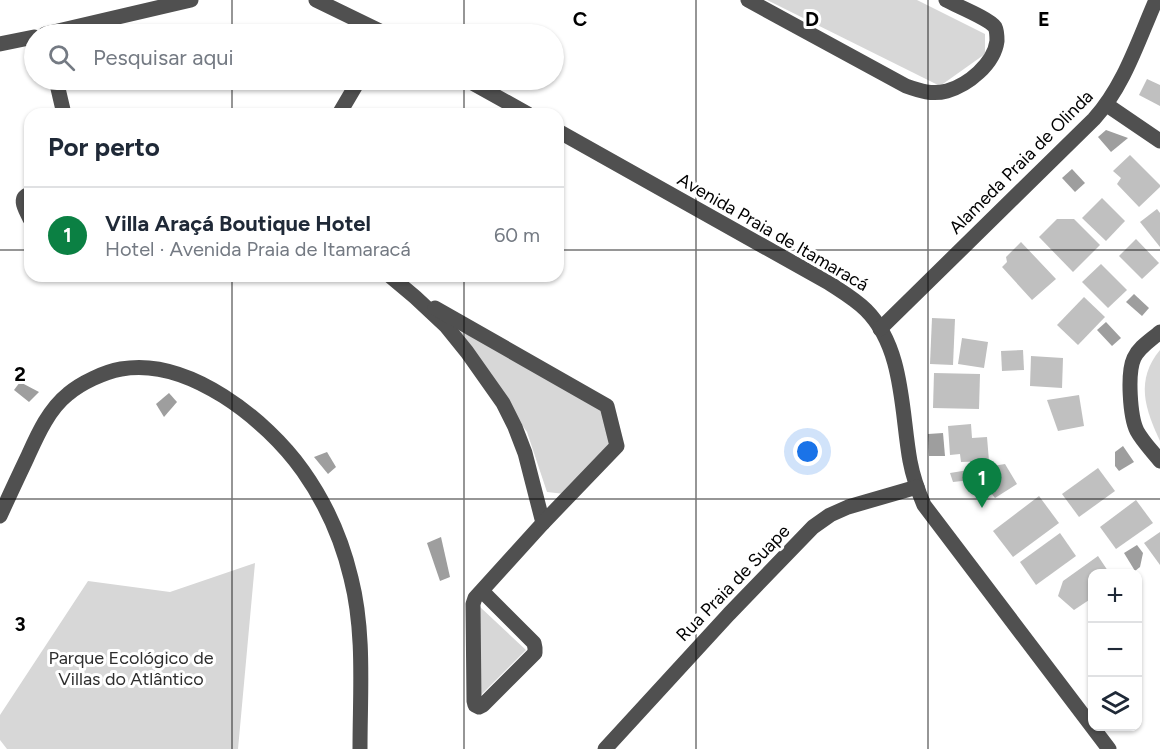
<!DOCTYPE html>
<html lang="pt">
<head>
<meta charset="utf-8">
<style>
  :root { --surface:#fff; --page:#f2f2f3; --text:#1f2937; --muted:#747a83; --line:#e0e1e3; --accent:#0b8043 }
  body { margin:0; font-family:Figtree,sans-serif; background:var(--page); color:var(--text) }
  .controls { position:absolute; right:18px; bottom:18px; display:grid; overflow:hidden; border-radius:12px; box-shadow:0 2px 4px #0004 }
  .controls button { width:54px; height:54px; display:grid; place-items:center; padding:0; border:0; border-bottom:2px solid var(--line); background:var(--surface); color:var(--text); font:30px sans-serif }
  .you { position:absolute; left:808px; top:452px; width:21px; height:21px; margin:-15px; border:4px solid #fff; border-radius:50%; background:#1a73e8; box-shadow:0 0 0 9px #1a73e833 }
  .badge { display:grid; place-items:center; width:39px; height:39px; border-radius:50%; background:var(--accent); color:#fff; font-size:20px; font-weight:700 }
  .pin { position:absolute; translate:-50% -50px; filter:drop-shadow(0 2px 3px #0008) }
  .pin::after { content:''; position:absolute; top:32px; width:21px; height:18px; background:inherit; clip-path:polygon(0 0,100% 0,50% 100%) }
  .list { margin:0; padding:0; list-style:none }
  h2 { display:flex; justify-content:space-between; align-items:center; height:78px; margin:0; padding:0 24px; font-size:26px }
  h2 small { font-size:20px; font-weight:400; color:var(--muted) }
  .list li { display:grid; grid-template-columns:39px 1fr auto; gap:18px; align-items:center; box-sizing:border-box; height:96px; padding:0 24px; border-top:2px solid var(--line) }
  .list b { display:block; font-size:22px; white-space:nowrap }
  .list p { margin:0; font-size:20px; white-space:nowrap; color:var(--muted) }
  .list em { font-size:20px; font-style:normal; color:var(--muted) }
  .icon { flex:none; width:33px; height:33px; fill:none; stroke:currentColor; stroke-width:2; stroke-linecap:round; stroke-linejoin:round }
  .map { position:relative; flex:none; width:1160px; height:749px; overflow:hidden }
  .search { position:absolute; background:var(--surface); box-shadow:0 2px 4px #0004; left:24px; top:24px; width:540px; height:66px; display:flex; align-items:center; gap:15px; box-sizing:border-box; padding:0 21px; border-radius:33px; color:var(--muted); font-size:22px }
  .panel { position:absolute; background:var(--surface); box-shadow:0 2px 4px #0004; left:24px; top:108px; width:540px; height:174px; border-radius:18px }
  .map>svg:first-child { display:block }
</style>
</head>
<body>
<div class="map">
<svg width="1160" height="749" viewBox="0 0 1160 749">
  <rect width="100%" height="100%" fill="#fff"/>
  <g fill="#d7d7d7">
    <polygon points="767,0 917,0 985,34 985,54 940,86"/>
    <polygon points="454,329 489,343 600,406 612,444 565,494 547,492 527,432"/>
    <path d="M1160,350v91c-15,-32 -25,-61 0,-91z"/>
    <polygon points="255,563 238,749 7,749 0,740 0,715 88,581 170,592"/>
    <polygon points="479,606 526,650 479,697"/>
  </g>
  <g fill="#9e9e9e">
    <polygon points="1106,130 1128,138 1111,152 1098,137"/>
    <polygon points="1072,169 1085,183 1075,192 1062,178"/>
    <polygon points="1134,294 1149,308 1142,316 1126,302"/>
    <polygon points="1106,322 1121,338 1112,346 1097,330"/>
    <polygon points="20,382 39,392 29,402 14,390"/>
    <polygon points="169,393 177,402 164,417 156,404"/>
    <polygon points="943,433 945,456 929,456 928,434"/>
    <polygon points="1123,446 1134,462 1119,471 1115,466 1115,452"/>
    <polygon points="327,452 336,467 328,474 314,457"/>
    <polygon points="441,537 450,577 440,581 427,543"/>
    <polygon points="1137,545 1143,553 1140,567 1135,571 1124,553"/>
  </g>
  <g fill="#c0c0c0">
    <polygon points="1147,79 1160,85 1160,106 1139,95"/>
    <polygon points="1130,155 1160,185 1160,187 1139,207 1117,184 1121,178 1113,171"/>
    <polygon points="1102,198 1125,221 1106,241 1082,218"/>
    <polygon points="1157,209 1160,213 1160,247 1140,222"/>
    <polygon points="1057,219 1074,219 1100,245 1073,272 1039,237"/>
    <polygon points="1136,239 1159,263 1142,279 1119,256"/>
    <polygon points="1021,242 1056,279 1032,300 1002,267 1007,262 1006,257"/>
    <polygon points="1101,264 1127,290 1108,308 1082,282"/>
    <polygon points="1084,297 1105,317 1078,345 1057,325"/>
    <polygon points="932,318 955,319 953,365 930,364"/>
    <polygon points="962,338 988,342 984,368 958,364"/>
    <polygon points="1023,350 1024,370 1002,371 1001,351"/>
    <polygon points="1031,356 1063,358 1062,388 1030,386"/>
    <polygon points="934,373 980,374 979,409 933,408"/>
    <polygon points="1079,395 1084,426 1058,431 1047,400"/>
    <polygon points="971,424 972,438 987,437 989,461 961,462 960,454 950,455 948,426"/>
    <polygon points="1005,464 1017,484 995,498 980,479 953,482 950,473"/>
    <polygon points="1098,468 1115,491 1079,517 1062,494"/>
    <polygon points="1039,496 1059,523 1013,557 993,531"/>
    <polygon points="1136,500 1153,523 1116,549 1100,527"/>
    <polygon points="1160,532 1160,565 1144,543"/>
    <polygon points="1060,533 1076,556 1036,585 1020,562"/>
    <polygon points="1098,556 1110,574 1092,574 1092,598 1074,610 1058,596 1063,581"/>
  </g>
  <g fill="none" stroke-linecap="round" stroke-linejoin="round">
    <g stroke="#505050" stroke-width="15">
      <polyline points="316,0 386,34"/>
      <path d="M748,0l158,86c14,5 26,9 41,5 21,-6 47,-27 50,-50 0,-5 0,-10 -2,-14 -7,-9 -38,-21 -49,-27"/>
      <polyline points="45,34 191,0"/>
      <polyline points="0,44 34,37"/>
      <polyline points="56,80 64,114"/>
      <polyline points="467,80 528,114"/>
      <polyline points="1107,105 1160,141"/>
      <polyline points="339,114 359,80"/>
      <path d="M558,131l271,152c12,8 26,16 37,27 38,38 35,101 44,151 3,16 8,30 14,44l185,244"/>
      <path d="M30,194c-13,4 -4,16 0,25"/>
      <polyline points="390,276 415,297 446,326 467,352 503,403 515,427 525,453 543,523 475,598 473,604 474,701 475,705 479,707 483,705 535,653 535,648 534,643 482,591"/>
      <polyline points="435,308 607,406 617,446 543,523"/>
      <path d="M880,329l214,-210c30,-33 44,-78 62,-119"/>
      <path d="M1160,332c-9,8 -21,15 -26,26 -7,15 -4,59 3,73 6,11 16,21 23,30"/>
      <path d="M0,516c9,-20 18,-39 27,-58 10,-22 21,-48 41,-64 13,-11 36,-22 53,-25 67,-12 145,50 182,102 22,31 39,69 48,107 14,55 9,114 9,171"/>
      <polyline points="605,749 729,614 813,527 830,515 848,507 917,487"/>
    </g>
  </g>
  <path fill="none" stroke="#000" stroke-width="1.5" stroke-opacity="0.55" d="M232,0v34M464,0v34M696,0v749M928,0v749M232,80v34M464,80v34M0,250h30M558,250h602M232,276v473M464,276v473M0,499h1160"/>
  <g text-anchor="middle" stroke-width="6" stroke-linejoin="round" paint-order="stroke">
    <g font-size="18" fill="#000" stroke="#fff">
      <text transform="translate(1021 162) rotate(-45)" y="6">Alameda Praia de Olinda</text>
      <text transform="translate(773 232) rotate(30)" y="6">Avenida Praia de Itamaracá</text>
      <text transform="translate(733 583) rotate(-46)" y="6">Rua Praia de Suape</text>
    </g>
    <g font-size="18" fill="#2e2e2e" stroke="#fff">
      <text x="131" y="664">Parque Ecológico de<tspan x="131" dy="21">Villas do Atlântico</tspan></text>
    </g>
  </g>
  <g font-size="20" text-anchor="middle" font-weight="bold" fill="#000" stroke="#fff" stroke-width="6" stroke-linejoin="round" paint-order="stroke">
    <text x="580" y="26">C</text>
    <text x="812" y="26">D</text>
    <text x="1044" y="26">E</text>
    <text x="20" y="381">2</text>
    <text x="20" y="631">3</text>
  </g>
</svg>
<div class="controls">
<button>+</button>
<button>−</button>
<button><svg class="icon" aria-label="layers" viewBox="0 0 24 24"><path d="M12 4l9 5-9 5-9-5zM3 14l9 5 9-5"/></svg></button>
</div>
<div class="you"></div>
<div class="pin badge" style="left:982px;top:508px">1</div>
<div class="search"><svg class="icon" aria-label="search" viewBox="0 0 24 24"><circle cx="10" cy="10" r="6"/><path d="M15 15l6 6"/></svg>Pesquisar aqui</div>
<section class="panel">
<h2>Por perto<small></small></h2>
<ul class="list">
<li><span class="badge">1</span><div><b>Villa Araçá Boutique Hotel</b><p>Hotel · Avenida Praia de Itamaracá</p></div><em>60 m</em></li>
</ul>
</section>
</div>
</body>
</html>
